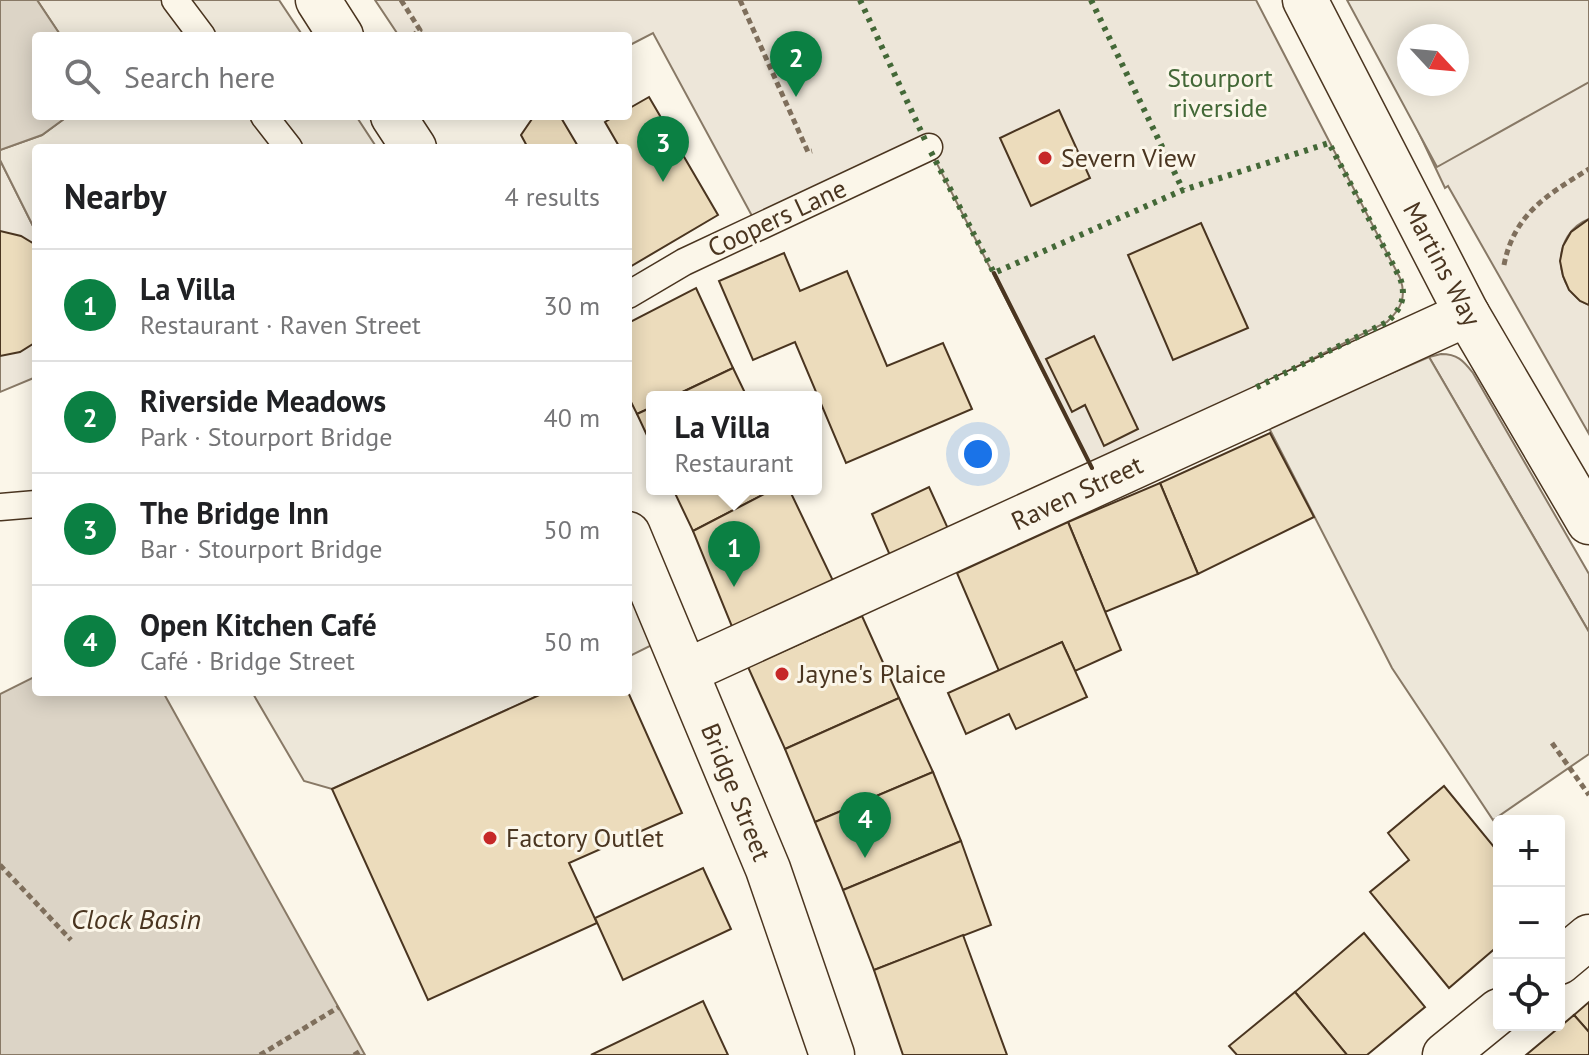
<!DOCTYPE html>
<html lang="en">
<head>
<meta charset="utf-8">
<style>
  :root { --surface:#fff; --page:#f2f2f2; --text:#202124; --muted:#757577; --line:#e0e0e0; --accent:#0b8043 }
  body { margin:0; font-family:"PT Sans",sans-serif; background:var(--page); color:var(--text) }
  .controls { position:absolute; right:24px; bottom:24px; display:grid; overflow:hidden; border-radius:8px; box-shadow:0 4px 20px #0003 }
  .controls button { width:72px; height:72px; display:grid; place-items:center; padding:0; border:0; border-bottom:2px solid var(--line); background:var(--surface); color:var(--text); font:40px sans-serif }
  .compass { position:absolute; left:1397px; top:24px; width:72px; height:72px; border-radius:50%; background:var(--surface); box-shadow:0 4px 20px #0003; rotate:116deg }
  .you { position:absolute; left:978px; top:454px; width:28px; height:28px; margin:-20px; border:6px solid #fff; border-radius:50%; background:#1a73e8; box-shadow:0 0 0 12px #1a73e833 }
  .badge { display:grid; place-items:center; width:52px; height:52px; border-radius:50%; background:var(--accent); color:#fff; font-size:26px; font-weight:700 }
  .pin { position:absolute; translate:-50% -66px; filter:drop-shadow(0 2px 4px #0008) }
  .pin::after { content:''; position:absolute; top:42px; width:28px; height:24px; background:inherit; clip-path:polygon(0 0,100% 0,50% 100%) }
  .popup { position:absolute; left:646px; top:391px; width:176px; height:104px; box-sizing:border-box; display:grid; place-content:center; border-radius:8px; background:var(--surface); filter:drop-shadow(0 2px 6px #0005); font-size:26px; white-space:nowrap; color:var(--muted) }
  .popup b { font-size:30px; color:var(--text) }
  .popup::after { content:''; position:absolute; left:50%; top:100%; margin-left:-16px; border:16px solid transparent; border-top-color:var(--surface) }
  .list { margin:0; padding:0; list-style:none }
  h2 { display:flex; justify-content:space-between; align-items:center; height:104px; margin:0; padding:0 32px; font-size:34px }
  h2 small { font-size:26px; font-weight:400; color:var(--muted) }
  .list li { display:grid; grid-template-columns:52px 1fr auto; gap:24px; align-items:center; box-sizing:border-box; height:112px; padding:0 32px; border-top:2px solid var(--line) }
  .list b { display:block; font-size:30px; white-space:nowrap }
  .list p { margin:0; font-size:26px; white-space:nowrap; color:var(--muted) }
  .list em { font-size:26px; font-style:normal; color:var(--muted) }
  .icon { flex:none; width:44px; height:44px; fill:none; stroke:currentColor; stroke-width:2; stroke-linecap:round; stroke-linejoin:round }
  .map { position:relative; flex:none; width:1589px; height:1055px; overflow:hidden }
  .search { position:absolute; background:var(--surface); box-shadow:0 4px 20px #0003; left:32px; top:32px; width:600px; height:88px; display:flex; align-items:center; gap:20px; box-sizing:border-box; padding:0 28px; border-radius:8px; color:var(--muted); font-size:30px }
  .panel { position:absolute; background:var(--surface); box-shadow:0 4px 20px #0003; left:32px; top:144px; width:600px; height:552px; border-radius:8px }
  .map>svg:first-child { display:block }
</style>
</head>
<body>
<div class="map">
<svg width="1589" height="1055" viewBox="0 0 1589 1055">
  <rect width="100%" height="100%" fill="#fbf6e9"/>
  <g fill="#ede6d9" stroke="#887966" stroke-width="2" fill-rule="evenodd">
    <path d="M375,0h881l144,278c7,19 1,31 -13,44l-295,146 -163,-320 -171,79 -105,-194 -25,13v-10h-229z"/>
    <path d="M1356,0h233v219c-39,15 -36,71 0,86v129l-141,-248 -3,2zM1409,36h48v48h-48z"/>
    <polygon points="0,160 36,232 36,377 0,392"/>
    <path d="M1441,354c16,0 22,6 32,19l116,201v58l-160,-275z"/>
  </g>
  <g fill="#ede7d9" stroke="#887966" stroke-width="2" fill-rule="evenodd">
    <polygon points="37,0 279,0 303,36 61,36"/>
    <path d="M1347,0h242v82l-152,85zM1457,36v48h-48v-48z"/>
    <polygon points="68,116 356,116 377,148 36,148 36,232 0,160 0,150 42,135"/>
    <polygon points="1429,357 1589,632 1589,754 1493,820 1392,668 1268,426"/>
    <polygon points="628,538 672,635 628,657"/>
    <polygon points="252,692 546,692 332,789 304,781"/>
  </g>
  <g fill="#dcd4c6" stroke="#887966" stroke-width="2">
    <polygon points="0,0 37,0 61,36 36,36 36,116 68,116 42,135 0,150"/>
    <polygon points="36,676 36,692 163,692 365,1055 0,1055 0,694"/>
  </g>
  <g fill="#ecdcbc" stroke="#4a3520" stroke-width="2">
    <polygon points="649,97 718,215 628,268 628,148 620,148 605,122 615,116 628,116 628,109"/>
    <polygon points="1059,110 1090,178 1031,206 1000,138"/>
    <polygon points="534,116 560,116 579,148 528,148 521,135"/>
    <polygon points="1589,219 1589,305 1580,301 1569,290 1563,276 1560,261 1563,246 1571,232"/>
    <polygon points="1201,223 1248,328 1173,360 1128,255"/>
    <polygon points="0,231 21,236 36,245 36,342 20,352 0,356"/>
    <polygon points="784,253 800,291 847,271 887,366 943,343 972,409 846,463 795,342 753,360 719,281"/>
    <polygon points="696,288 733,368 672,397 652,397 652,407 637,414 628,396 628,323"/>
    <polygon points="1094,336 1138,429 1104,446 1085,405 1072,412 1046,359"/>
    <polygon points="733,368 747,397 672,397"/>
    <polygon points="652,407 652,446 637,414"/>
    <polygon points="1270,433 1314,517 1198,574 1160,483"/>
    <polygon points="1160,483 1198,574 1105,612 1068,522"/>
    <polygon points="929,487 950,533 892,560 872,514"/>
    <polygon points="673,489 774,489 693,531"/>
    <polygon points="774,489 789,489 836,587 735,634 693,531"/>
    <polygon points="1068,522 1121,650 1075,671 1062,642 999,671 957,573"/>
    <polygon points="862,616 899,698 785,749 748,667"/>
    <polygon points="1062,642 1087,697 1016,729 1009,714 966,734 948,693"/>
    <polygon points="546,692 628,692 682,813 569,863 597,923 428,1000 332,789"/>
    <polygon points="899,698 933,772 815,822 785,749"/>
    <polygon points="933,772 961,841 843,890 815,822"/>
    <polygon points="1444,786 1499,853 1499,945 1449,988 1370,892 1409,860 1388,833"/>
    <polygon points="961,841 991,925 874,970 843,890"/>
    <polygon points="703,868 731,929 623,980 595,918"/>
    <polygon points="1364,933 1425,1007 1367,1055 1347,1055 1295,992"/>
    <polygon points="963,935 1007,1055 903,1055 874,970"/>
    <polygon points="1295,992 1347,1055 1237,1055 1229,1046"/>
    <polygon points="703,1001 728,1055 591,1055"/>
    <polygon points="1589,1002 1589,1032 1574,1015"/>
    <polygon points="1574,1015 1589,1032 1589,1055 1526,1055"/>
  </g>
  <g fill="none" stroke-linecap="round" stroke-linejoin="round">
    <g stroke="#4a3520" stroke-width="29">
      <g id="service">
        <polyline points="175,0 202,36"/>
        <polyline points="264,116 289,148"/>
        <polyline points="628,295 684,262 929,147"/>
        <polyline points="0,507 36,504"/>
      </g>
    </g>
    <g stroke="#4a3520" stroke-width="47">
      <g id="minor">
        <polyline points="1305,0 1467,314 1589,522"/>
        <polyline points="687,671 1467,314"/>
        <polyline points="1559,962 1589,937"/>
        <polyline points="1445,1055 1499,1011"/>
      </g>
    </g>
    <g stroke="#4a3520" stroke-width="47">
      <g id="primary">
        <polyline points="318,0 341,36"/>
        <polyline points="393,116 414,148"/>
        <polyline points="628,534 768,869 832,1055"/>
      </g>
    </g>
    <g stroke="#7f6f5c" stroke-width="5" stroke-dasharray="6 4" stroke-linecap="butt">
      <polyline points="401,0 420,30 412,36"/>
      <polyline points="740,0 808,152 812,151"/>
      <path d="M1504,265c10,-51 43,-70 85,-96"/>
      <polyline points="1552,743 1589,795"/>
      <polyline points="0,865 71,940"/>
      <polyline points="260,1055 339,1007"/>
      <polyline points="354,1055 362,1050"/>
    </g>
    <use href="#service" stroke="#fbf6e9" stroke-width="26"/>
    <use href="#minor" stroke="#fbf6e9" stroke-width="44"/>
    <use href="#primary" stroke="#fbf6e9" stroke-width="44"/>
    <g stroke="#436837" stroke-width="6" stroke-dasharray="4 6" stroke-linecap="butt">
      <polyline points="860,0 926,142"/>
      <polyline points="1091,0 1183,190"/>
      <path d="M931,152l63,121 189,-83 146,-47 71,135c7,19 1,31 -13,44l-134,67"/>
    </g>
    <polyline stroke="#4a3520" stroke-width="4" points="994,273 1092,468"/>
  </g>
  <g fill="#c62828" stroke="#fbf6e9" stroke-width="3">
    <circle cx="1045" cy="158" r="8"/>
    <circle cx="782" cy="674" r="8"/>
    <circle cx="490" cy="838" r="8"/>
  </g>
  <g text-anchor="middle" stroke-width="6" stroke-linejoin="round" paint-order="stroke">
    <g font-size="26" fill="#436837" stroke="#fbf6e9">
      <text x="1220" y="87">Stourport<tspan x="1220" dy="30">riverside</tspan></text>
    </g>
    <g font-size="26" fill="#4a3520" stroke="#fbf6e9" text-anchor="start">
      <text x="1061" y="167">Severn View</text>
      <text x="798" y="683">Jayne's Plaice</text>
      <text x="506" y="847">Factory Outlet</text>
    </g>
    <g font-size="26" fill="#4a3520" stroke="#fbf6e9">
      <text transform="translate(777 218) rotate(-25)" y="9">Coopers Lane</text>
      <text transform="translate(1442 264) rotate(62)" y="9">Martins Way</text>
      <text transform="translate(1077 493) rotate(-25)" y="9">Raven Street</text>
      <text transform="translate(736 792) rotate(68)" y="9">Bridge Street</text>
    </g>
    <g font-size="28" font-style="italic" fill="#4a3520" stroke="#fbf6e9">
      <text x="136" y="929">Clock Basin</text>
    </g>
  </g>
</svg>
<div class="controls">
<button>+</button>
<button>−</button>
<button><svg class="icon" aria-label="locate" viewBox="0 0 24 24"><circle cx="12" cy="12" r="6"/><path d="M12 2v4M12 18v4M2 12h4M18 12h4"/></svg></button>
</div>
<svg class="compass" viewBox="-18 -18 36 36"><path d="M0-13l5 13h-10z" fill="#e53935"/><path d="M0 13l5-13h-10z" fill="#757577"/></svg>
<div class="you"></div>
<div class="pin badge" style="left:734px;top:587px">1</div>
<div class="popup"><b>La Villa</b>Restaurant</div>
<div class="pin badge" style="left:796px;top:97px">2</div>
<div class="pin badge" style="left:663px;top:182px">3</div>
<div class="pin badge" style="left:865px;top:858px">4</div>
<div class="search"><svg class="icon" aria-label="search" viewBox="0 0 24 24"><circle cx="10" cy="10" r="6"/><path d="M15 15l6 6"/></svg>Search here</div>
<section class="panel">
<h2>Nearby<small>4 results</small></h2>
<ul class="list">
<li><span class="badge">1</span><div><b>La Villa</b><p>Restaurant · Raven Street</p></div><em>30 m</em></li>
<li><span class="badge">2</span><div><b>Riverside Meadows</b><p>Park · Stourport Bridge</p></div><em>40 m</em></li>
<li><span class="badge">3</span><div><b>The Bridge Inn</b><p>Bar · Stourport Bridge</p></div><em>50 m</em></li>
<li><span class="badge">4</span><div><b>Open Kitchen Café</b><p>Café · Bridge Street</p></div><em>50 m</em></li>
</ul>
</section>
</div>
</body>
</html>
